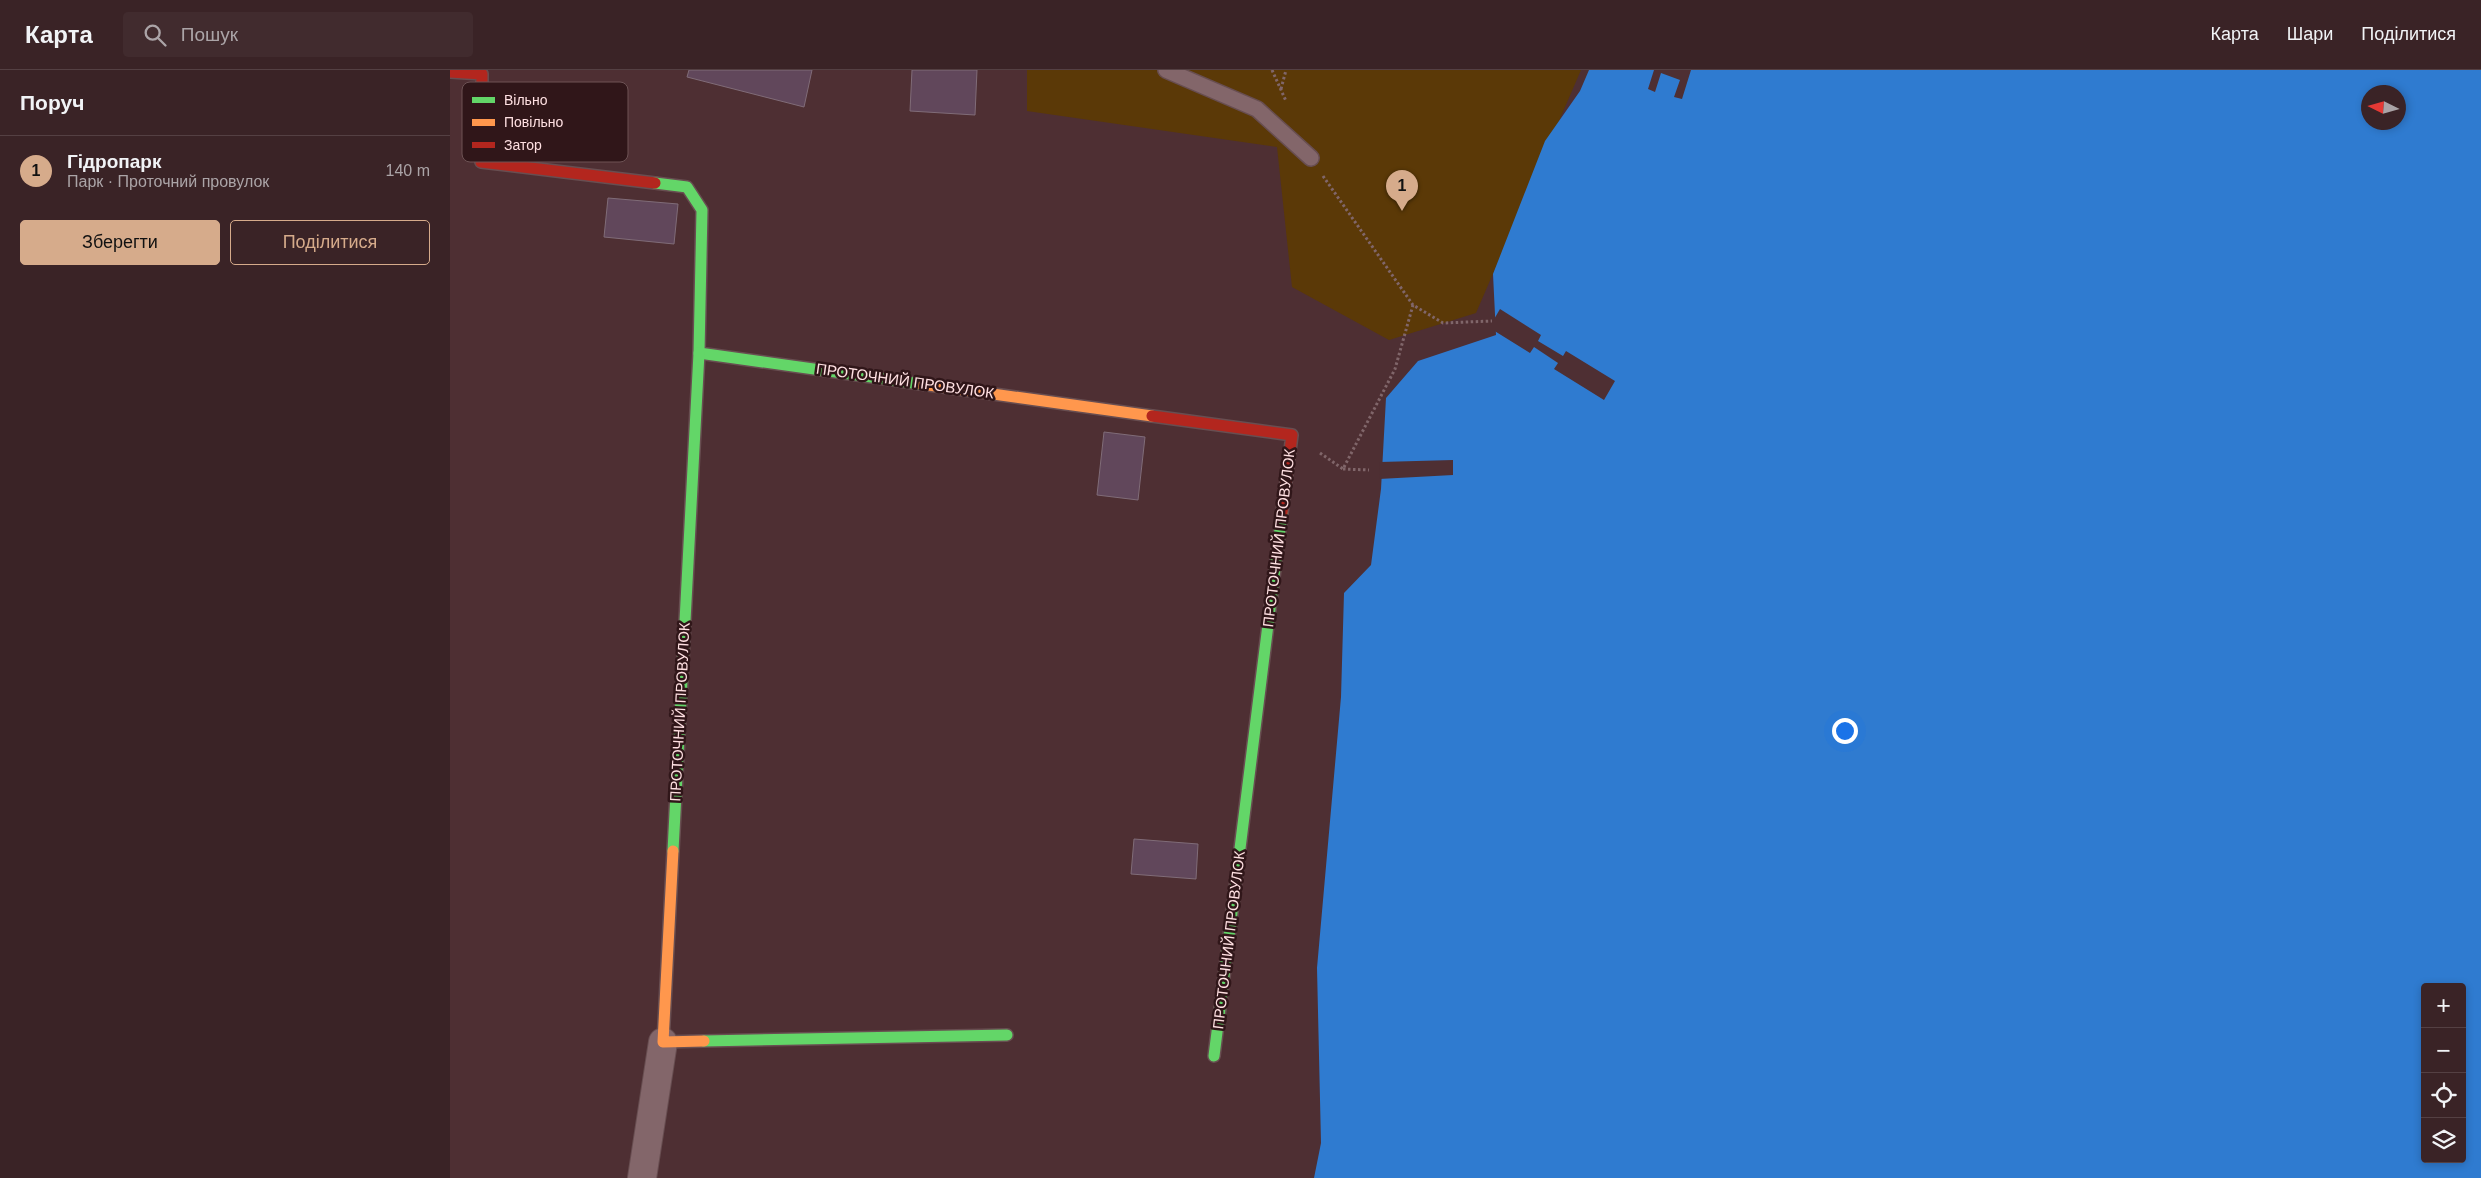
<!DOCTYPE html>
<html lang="uk">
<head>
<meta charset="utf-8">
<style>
  :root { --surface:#3a2326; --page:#412b2e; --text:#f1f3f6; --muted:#aba4a7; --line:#544043; --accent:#d6ab8b }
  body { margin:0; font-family:Helvetica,sans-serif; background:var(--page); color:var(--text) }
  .controls { position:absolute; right:15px; bottom:15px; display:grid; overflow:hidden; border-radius:5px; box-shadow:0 2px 8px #0003 }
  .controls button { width:45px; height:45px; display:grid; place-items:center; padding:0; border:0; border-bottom:1px solid var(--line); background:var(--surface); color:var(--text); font:25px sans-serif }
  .compass { position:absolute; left:1911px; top:15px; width:45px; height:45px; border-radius:50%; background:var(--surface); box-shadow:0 2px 8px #0003; rotate:275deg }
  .you { position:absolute; left:1394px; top:660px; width:18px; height:18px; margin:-12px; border:4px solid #fff; border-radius:50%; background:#1a73e8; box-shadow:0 0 0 8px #1a73e833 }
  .badge { display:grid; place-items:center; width:32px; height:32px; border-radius:50%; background:var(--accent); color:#111; font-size:16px; font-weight:700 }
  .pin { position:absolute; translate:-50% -41px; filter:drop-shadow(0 1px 2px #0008) }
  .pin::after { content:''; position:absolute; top:26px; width:18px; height:15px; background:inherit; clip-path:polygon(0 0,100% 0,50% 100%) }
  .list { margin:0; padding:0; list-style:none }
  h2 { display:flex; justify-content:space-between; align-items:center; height:65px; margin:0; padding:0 20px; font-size:21px }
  h2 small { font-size:16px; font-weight:400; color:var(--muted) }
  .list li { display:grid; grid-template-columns:32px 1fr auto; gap:15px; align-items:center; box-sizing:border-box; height:70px; padding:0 20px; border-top:1px solid var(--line) }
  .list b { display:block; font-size:19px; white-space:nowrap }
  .list p { margin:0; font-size:16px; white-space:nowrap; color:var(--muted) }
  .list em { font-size:16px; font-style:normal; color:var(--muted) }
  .actions { display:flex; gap:10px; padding:15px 20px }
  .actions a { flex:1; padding:11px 0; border:1px solid var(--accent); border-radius:5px; text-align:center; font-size:18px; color:var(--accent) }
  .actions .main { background:var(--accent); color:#111 }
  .icon { flex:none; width:28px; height:28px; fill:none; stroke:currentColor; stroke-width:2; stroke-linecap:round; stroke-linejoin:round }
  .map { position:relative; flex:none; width:2031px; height:1108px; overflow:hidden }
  header { display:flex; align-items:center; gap:30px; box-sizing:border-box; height:70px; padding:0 25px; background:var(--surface); border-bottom:1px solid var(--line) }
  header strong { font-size:24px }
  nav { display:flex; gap:28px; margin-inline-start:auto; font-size:18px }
  .search { width:350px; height:45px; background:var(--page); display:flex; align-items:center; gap:12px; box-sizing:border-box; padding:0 18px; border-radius:5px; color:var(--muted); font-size:19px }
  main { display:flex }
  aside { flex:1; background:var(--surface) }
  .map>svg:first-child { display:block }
</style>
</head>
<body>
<header>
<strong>Карта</strong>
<div class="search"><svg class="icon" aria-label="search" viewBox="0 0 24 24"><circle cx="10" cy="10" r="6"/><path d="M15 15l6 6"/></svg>Пошук</div>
<nav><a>Карта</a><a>Шари</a><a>Поділитися</a></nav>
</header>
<main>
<aside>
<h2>Поруч<small></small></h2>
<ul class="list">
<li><span class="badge">1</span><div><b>Гідропарк</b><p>Парк · Проточний провулок</p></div><em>140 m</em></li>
</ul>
<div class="actions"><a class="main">Зберегти</a><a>Поділитися</a></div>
</aside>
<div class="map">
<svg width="2031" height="1108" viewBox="0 0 2031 1108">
  <rect width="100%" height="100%" fill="#4e2f33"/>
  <polygon fill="#5b3907" points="577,0 1131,0 1026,243 939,270 842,217 827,77 577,41"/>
  <path fill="#2f7bd0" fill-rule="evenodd" d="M1139,0h892v1108h-1167l7,-35 -4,-175 24,-271 3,-104 27,-28 10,-76 5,-91 32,-37 78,-26 -3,-61 52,-133 35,-50zM1918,22h30v30h-30zM1975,917h37v172h-37z"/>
  <g fill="#4e2f33">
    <polygon points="1204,0 1241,0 1232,29 1224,27 1230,10 1211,3 1205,22 1198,19"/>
    <polygon points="1050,239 1091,265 1088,271 1113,286 1116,281 1165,311 1154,330 1104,299 1108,293 1084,277 1080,283 1043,260 1043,251"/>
    <polygon points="1003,390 1003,405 929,409 930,392"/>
  </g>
  <g fill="#61475b" stroke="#806c78">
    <polygon points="239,0 362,0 354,37 237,7"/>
    <polygon points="462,0 527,0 525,45 460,41"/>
    <polygon points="158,128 228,134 224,174 154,167"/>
    <polygon points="654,362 695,367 688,430 647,425"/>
    <polygon points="684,769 748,774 746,809 681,804"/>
  </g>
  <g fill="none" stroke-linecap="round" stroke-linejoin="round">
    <g stroke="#684e51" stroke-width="18">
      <polyline id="lane" points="716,0 807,39 861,88"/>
    </g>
    <g stroke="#684e51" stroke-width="30">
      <polyline id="street" points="192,1108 213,972"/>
    </g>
    <g stroke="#684e51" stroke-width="14">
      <g id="fast">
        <polyline points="205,113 237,117 252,140 249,283 471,314"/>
        <polyline points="223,781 249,283"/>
        <polyline points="254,971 557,965"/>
        <polyline points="764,986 832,443"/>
      </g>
    </g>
    <g stroke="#684e51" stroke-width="14">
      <g id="slow">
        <polyline points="471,314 702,346"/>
        <polyline points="223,781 213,972 254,971"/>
      </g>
    </g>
    <g stroke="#684e51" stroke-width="14">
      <g id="jam">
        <polyline points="0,2 32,4 31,92 205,113"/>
        <polyline points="702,346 842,365 832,443"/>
      </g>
    </g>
    <g stroke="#80666a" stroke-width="3" stroke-dasharray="2.5 2.5" stroke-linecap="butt">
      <polyline points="822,0 836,31"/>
      <polyline points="831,19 836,0"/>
      <polyline points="873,106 963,235 993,253 1042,251"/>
      <polyline points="870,383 893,399 945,299 963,235"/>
      <polyline points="893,399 919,400"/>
    </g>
    <use href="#lane" stroke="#83666a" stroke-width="15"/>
    <use href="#street" stroke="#83666a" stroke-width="28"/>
    <use href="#fast" stroke="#63d668" stroke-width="11"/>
    <use href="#slow" stroke="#ff974d" stroke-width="11"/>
    <use href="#jam" stroke="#b3261e" stroke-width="11"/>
  </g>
  <g text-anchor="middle" stroke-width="5" stroke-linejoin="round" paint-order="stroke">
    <g font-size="15" fill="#ffe0e2" stroke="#301619">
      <text transform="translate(455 311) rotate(8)" y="5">ПРОТОЧНИЙ ПРОВУЛОК</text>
      <text transform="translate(829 468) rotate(-83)" y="5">ПРОТОЧНИЙ ПРОВУЛОК</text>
      <text transform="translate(230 642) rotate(-87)" y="5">ПРОТОЧНИЙ ПРОВУЛОК</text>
      <text transform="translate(779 870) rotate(-83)" y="5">ПРОТОЧНИЙ ПРОВУЛОК</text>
    </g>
  </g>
  <rect x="12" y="12" width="166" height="80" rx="8" fill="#301619" stroke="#6e5355" stroke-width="1"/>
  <rect x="22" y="27" width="23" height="6" fill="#63d668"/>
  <rect x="22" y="49" width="23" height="7" fill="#ff974d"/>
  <rect x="22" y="72" width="23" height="6" fill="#b3261e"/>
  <g font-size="14" fill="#ffe0e2">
    <text x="54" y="35">Вільно</text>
    <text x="54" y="57">Повільно</text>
    <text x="54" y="80">Затор</text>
  </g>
</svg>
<div class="controls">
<button>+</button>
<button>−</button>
<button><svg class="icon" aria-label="locate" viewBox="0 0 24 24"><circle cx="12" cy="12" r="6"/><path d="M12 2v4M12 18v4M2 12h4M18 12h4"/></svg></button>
<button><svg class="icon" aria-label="layers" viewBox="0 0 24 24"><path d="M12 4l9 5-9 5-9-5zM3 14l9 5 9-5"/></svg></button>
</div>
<svg class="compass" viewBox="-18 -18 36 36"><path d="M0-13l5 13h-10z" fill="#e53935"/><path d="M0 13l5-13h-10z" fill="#aba4a7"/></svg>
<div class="you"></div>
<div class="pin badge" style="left:952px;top:141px">1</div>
</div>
</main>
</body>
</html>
